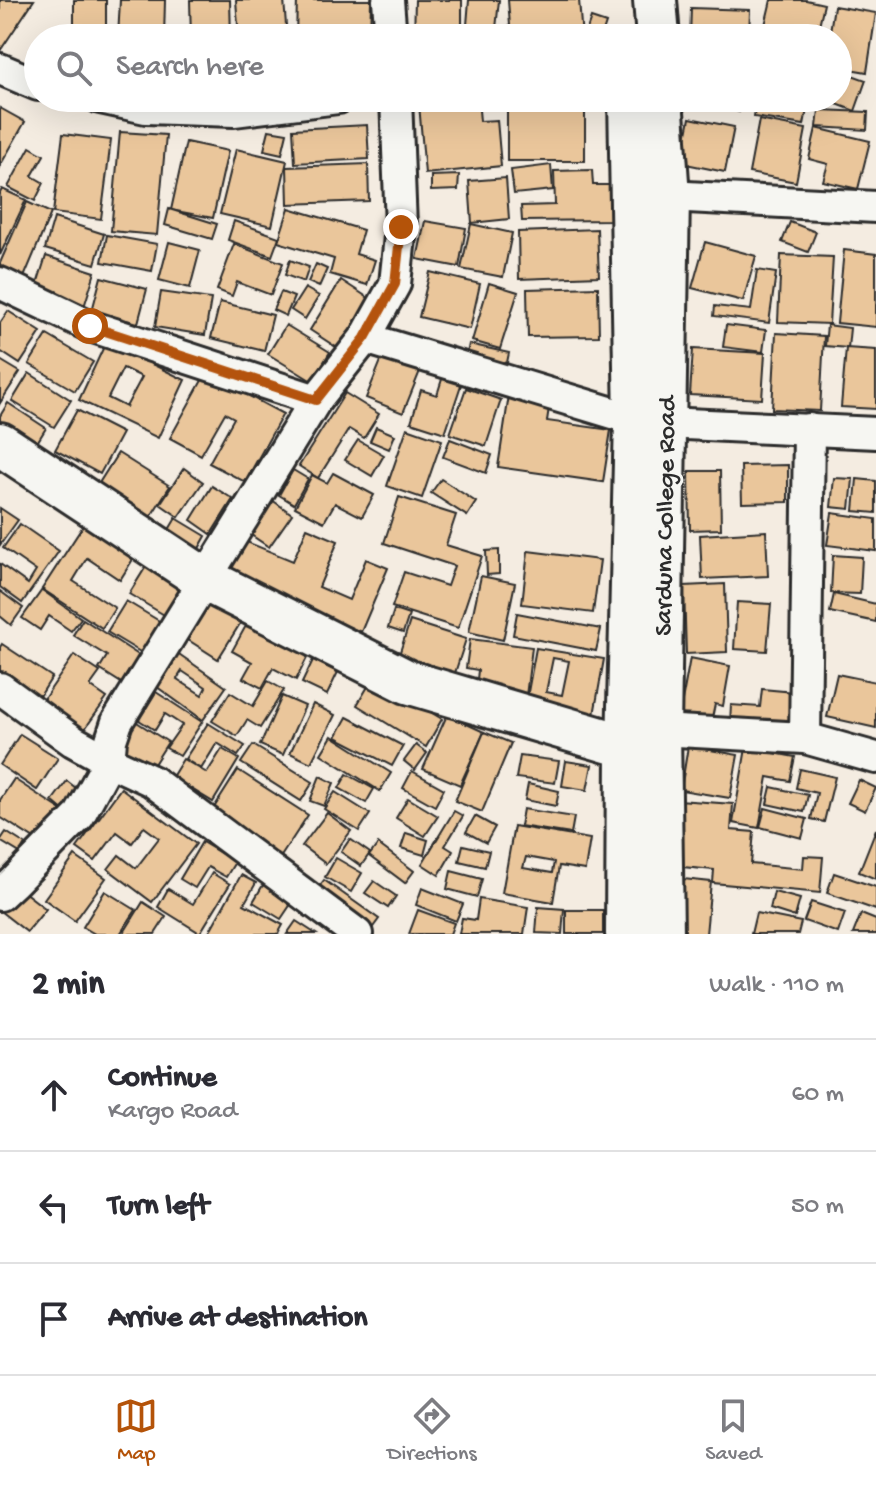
<!DOCTYPE html>
<html lang="en">
<head>
<meta charset="utf-8">
<style>
  :root { --surface:#fff; --page:#f7f7f7; --text:#2b2b33; --muted:#7c7c81; --line:#e1e1e2; --accent:#b45309 }
  body { margin:0; font-family:"Gochi Hand",sans-serif; background:var(--page); color:var(--text) }
  .stop { position:absolute; width:24px; height:24px; margin:-18px; border:6px solid #b45309; border-radius:50%; background:#fff }
  .stop.end { background:#b45309; border-color:#fff; box-shadow:0 2px 8px #0008 }
  .list { margin:0; padding:0; list-style:none }
  h2 { display:flex; justify-content:space-between; align-items:center; height:104px; margin:0; padding:0 32px; font-size:34px }
  h2 small { font-size:26px; font-weight:400; color:var(--muted) }
  .list li { display:grid; grid-template-columns:52px 1fr auto; gap:24px; align-items:center; box-sizing:border-box; height:112px; padding:0 32px; border-top:2px solid var(--line) }
  .list b { display:block; font-size:30px; white-space:nowrap }
  .list p { margin:0; font-size:26px; white-space:nowrap; color:var(--muted) }
  .list em { font-size:26px; font-style:normal; color:var(--muted) }
  .icon { flex:none; width:44px; height:44px; fill:none; stroke:currentColor; stroke-width:2; stroke-linecap:round; stroke-linejoin:round }
  .map { position:relative; flex:none; width:876px; height:934px; overflow:hidden }
  .search { position:absolute; background:var(--surface); box-shadow:0 8px 32px #0002; left:24px; right:24px; top:24px; height:88px; display:flex; align-items:center; gap:20px; box-sizing:border-box; padding:0 28px; border-radius:44px; color:var(--muted); font-size:30px }
  .sheet { height:440px; background:var(--surface) }
  nav { display:flex; justify-content:space-around; align-items:center; box-sizing:border-box; height:112px; border-top:2px solid var(--line); background:var(--surface); font-size:22px; color:var(--muted) }
  nav a { display:grid; justify-items:center; gap:4px }
  nav .on { color:var(--accent) }
  .map>svg:first-child { display:block }
</style>
</head>
<body>
<div class="map">
<svg width="876" height="934" viewBox="0 0 876 934">
  <rect width="100%" height="100%" fill="#f4ece1"/>
  <filter id="ink" filterUnits="userSpaceOnUse"><feTurbulence type="fractalNoise" baseFrequency=".0125" numOctaves="2"/><feDisplacementMap in="SourceGraphic" scale="16" xChannelSelector="R" yChannelSelector="G"/><feConvolveMatrix kernelMatrix="1 2 1 2 8 2 1 2 1" color-interpolation-filters="sRGB"/></filter>
  <g filter="url(#ink)">
    <g fill="#eac69b" stroke="#2b2b2b" stroke-width="2" fill-rule="evenodd">
      <polygon points="0,0 34,0 0,51"/>
      <rect x="74" y="0" width="32" height="38"/>
      <polygon points="120,0 165,0 164,38 118,38"/>
      <polygon points="190,0 230,0 231,38 191,38"/>
      <polygon points="236,0 284,0 287,38 239,38"/>
      <polygon points="297,0 371,0 370,38 296,38"/>
      <polygon points="415,0 462,0 462,38 414,38"/>
      <polygon points="469,0 499,0 495,38 466,38"/>
      <polygon points="508,0 579,0 582,38 511,38"/>
      <polygon points="771,0 806,0 824,4 816,38 762,38"/>
      <polygon points="834,6 876,13 867,72 838,67 838,38 829,38"/>
      <polygon points="691,8 750,10 749,38 690,38"/>
      <polygon points="591,18 606,23 601,38 584,38"/>
      <polygon points="838,70 866,80 855,111 821,98 838,98"/>
      <polygon points="699,98 745,98 739,112"/>
      <polygon points="756,98 770,98 808,104 804,125 754,117"/>
      <polygon points="478,99 480,121 497,120 501,166 425,174 419,104"/>
      <polygon points="0,108 25,122 0,166"/>
      <rect x="507" y="110" width="78" height="51"/>
      <polygon points="819,110 868,112 867,130 817,127"/>
      <polygon points="690,118 734,127 725,172 681,163"/>
      <polygon points="759,120 806,129 796,182 749,173"/>
      <polygon points="367,125 369,159 295,163 293,129"/>
      <polygon points="816,128 870,141 858,189 823,181 828,164 809,159"/>
      <polygon points="269,130 287,133 282,154 264,150"/>
      <polygon points="120,132 166,135 157,235 111,231"/>
      <polygon points="63,134 111,140 101,219 53,213"/>
      <polygon points="186,142 228,151 213,218 171,210"/>
      <polygon points="30,147 44,155 32,176 44,183 35,201 8,187"/>
      <polygon points="236,149 287,161 272,226 220,214"/>
      <polygon points="368,164 369,201 288,204 287,167"/>
      <polygon points="551,165 553,190 514,194 511,170"/>
      <polygon points="592,170 593,185 610,185 611,220 522,221 521,206 555,205 554,171"/>
      <polygon points="459,175 458,190 431,191 431,176"/>
      <polygon points="506,178 509,219 472,223 469,181"/>
      <polygon points="2,189 26,200 0,255 0,193"/>
      <polygon points="27,202 51,213 20,287 0,278 0,263"/>
      <polygon points="289,208 363,230 356,254 375,260 367,285 330,274 334,259 278,242"/>
      <polygon points="169,209 217,224 212,239 165,225"/>
      <polygon points="54,218 104,234 95,264 45,249"/>
      <polygon points="234,221 279,237 272,256 228,240"/>
      <polygon points="425,221 466,228 459,267 417,259"/>
      <polygon points="790,222 816,232 808,252 782,242"/>
      <polygon points="471,224 512,233 503,277 461,269"/>
      <polygon points="597,229 599,276 519,279 518,232"/>
      <polygon points="107,235 157,244 152,271 102,262"/>
      <polygon points="169,242 200,250 190,288 159,280"/>
      <polygon points="705,242 756,256 743,301 692,288"/>
      <polygon points="234,244 283,263 271,295 237,282 232,296 217,290"/>
      <polygon points="844,250 876,254 876,327 837,323"/>
      <polygon points="781,255 833,257 829,324 778,322"/>
      <polygon points="46,256 95,272 83,310 34,294"/>
      <polygon points="290,260 309,267 304,282 285,275"/>
      <polygon points="316,264 327,269 319,287 308,282"/>
      <polygon points="757,270 776,273 769,323 714,316 715,306 751,310"/>
      <polygon points="430,272 480,284 470,329 419,317"/>
      <polygon points="101,277 147,289 138,323 92,311"/>
      <polygon points="341,280 370,299 339,349 310,330"/>
      <polygon points="489,283 518,292 500,349 472,341"/>
      <polygon points="598,287 599,336 528,337 527,289"/>
      <polygon points="305,288 319,296 305,319 291,310"/>
      <polygon points="161,292 211,299 205,335 155,327"/>
      <polygon points="281,292 294,297 286,316 273,310"/>
      <polygon points="220,302 273,315 264,351 211,338"/>
      <polygon points="8,311 41,332 20,364 0,351 0,323"/>
      <polygon points="286,325 330,352 312,381 268,354"/>
      <polygon points="726,325 766,330 763,352 723,347"/>
      <polygon points="827,325 850,328 848,348 825,346"/>
      <polygon points="776,333 824,336 820,411 772,409"/>
      <polygon points="47,335 93,362 75,391 29,364"/>
      <path d="M106,342l79,38 -27,58 -79,-38zM123,368l19,9 -16,30 -18,-9z"/>
      <polygon points="469,344 509,353 505,372 465,363"/>
      <polygon points="846,348 876,350 876,409 841,407"/>
      <polygon points="693,349 765,353 762,399 690,395"/>
      <polygon points="385,351 422,366 403,413 366,398"/>
      <polygon points="0,360 20,372 0,403"/>
      <polygon points="29,373 71,400 54,427 12,401"/>
      <polygon points="206,373 283,414 245,482 209,463 234,418 225,413 201,455 170,438"/>
      <polygon points="443,376 462,382 445,433 411,422 421,390 437,395"/>
      <polygon points="466,388 501,400 486,446 450,434"/>
      <polygon points="345,393 379,414 364,438 349,429 318,478 299,466"/>
      <polygon points="509,395 550,401 547,421 611,430 603,482 498,467"/>
      <polygon points="8,403 46,428 33,449 0,428 0,416"/>
      <polygon points="77,410 122,433 100,474 55,450"/>
      <polygon points="376,427 395,435 389,449 370,441"/>
      <polygon points="407,428 442,440 422,498 387,486"/>
      <polygon points="450,439 492,455 486,473 443,457"/>
      <polygon points="358,440 384,455 372,476 345,460"/>
      <polygon points="118,453 170,486 146,524 94,491"/>
      <polygon points="788,465 788,502 742,503 741,466"/>
      <polygon points="184,468 203,482 179,517 160,504"/>
      <polygon points="293,470 308,479 294,504 279,495"/>
      <polygon points="689,471 720,471 721,529 690,530"/>
      <polygon points="333,473 374,495 362,517 335,503 324,522 295,507 312,475 327,483"/>
      <polygon points="834,478 853,479 850,509 831,507"/>
      <polygon points="441,479 476,502 467,516 431,493"/>
      <polygon points="857,479 876,481 876,513 854,511"/>
      <polygon points="212,486 233,499 211,534 191,520"/>
      <polygon points="399,497 456,515 446,545 482,556 458,628 392,607 404,572 447,586 454,566 384,543"/>
      <polygon points="272,500 292,514 269,547 248,533"/>
      <polygon points="0,508 18,520 0,545"/>
      <polygon points="832,513 876,519 876,551 827,545"/>
      <polygon points="176,518 206,536 197,552 167,533"/>
      <polygon points="85,523 135,556 120,580 87,558 73,581 115,608 102,628 42,589"/>
      <polygon points="20,524 59,551 22,603 0,587 0,564 28,584 36,571 3,548"/>
      <polygon points="307,528 338,541 319,587 349,600 366,559 388,568 361,632 227,575 242,540 293,561"/>
      <polygon points="766,531 768,576 702,579 700,535"/>
      <polygon points="499,550 499,574 487,575 486,551"/>
      <polygon points="528,551 600,560 593,613 522,604"/>
      <polygon points="833,555 862,557 860,594 831,593"/>
      <polygon points="147,565 184,588 166,616 129,594"/>
      <polygon points="481,576 515,583 503,640 469,632"/>
      <polygon points="725,584 727,652 686,654 684,586"/>
      <polygon points="42,590 81,618 71,631 49,616 40,630 22,618"/>
      <polygon points="0,591 23,608 11,625 0,616"/>
      <polygon points="834,594 876,604 876,622 830,612"/>
      <polygon points="206,600 241,622 218,659 182,636"/>
      <polygon points="126,601 161,622 142,653 107,632"/>
      <polygon points="737,602 771,604 767,651 734,649"/>
      <polygon points="394,610 409,615 403,633 388,628"/>
      <polygon points="517,613 601,629 596,651 513,635"/>
      <polygon points="83,619 140,656 123,684 99,669 107,656 73,635"/>
      <polygon points="410,621 466,639 455,673 399,655"/>
      <polygon points="248,622 309,654 296,680 273,668 262,688 243,678 252,662 232,651"/>
      <polygon points="470,639 532,647 526,696 476,689 478,670 466,668"/>
      <polygon points="2,644 52,677 37,701 0,677 0,647"/>
      <path d="M536,648l68,11 -10,56 -68,-12zM553,658l16,3 -7,34 -16,-3z"/>
      <path d="M176,652l50,35 -23,33 -50,-36zM182,671l24,16 -4,8 -25,-16z"/>
      <polygon points="74,655 100,672 90,686 107,698 76,741 35,712"/>
      <polygon points="690,658 730,666 723,706 715,704 711,723 679,718"/>
      <polygon points="313,660 338,672 327,695 302,683"/>
      <polygon points="837,674 876,682 876,728 827,717"/>
      <polygon points="373,678 442,719 426,747 357,705"/>
      <polygon points="268,681 284,690 260,728 247,720 237,736 212,721 230,692 253,706"/>
      <polygon points="762,689 794,692 791,728 730,723 731,705 760,707"/>
      <polygon points="156,692 202,722 180,756 166,748 182,725 165,714 155,730 139,720"/>
      <polygon points="282,696 305,706 283,755 260,745"/>
      <polygon points="313,704 335,715 311,763 290,753"/>
      <polygon points="447,715 484,732 460,785 423,769"/>
      <polygon points="347,717 403,746 392,766 336,737"/>
      <polygon points="132,719 168,742 149,772 113,749"/>
      <polygon points="208,723 245,746 238,756 217,743 201,769 185,759"/>
      <polygon points="484,732 511,743 482,812 455,801"/>
      <polygon points="20,734 58,758 37,790 0,765"/>
      <polygon points="332,736 391,773 380,791 321,754"/>
      <polygon points="253,745 313,782 301,801 241,763"/>
      <polygon points="416,745 427,753 415,770 404,761"/>
      <polygon points="688,746 738,755 730,798 681,790"/>
      <polygon points="746,748 795,757 790,781 768,777 759,828 733,823"/>
      <polygon points="222,749 239,759 213,802 172,777 183,759 207,773"/>
      <polygon points="520,756 559,761 555,783 516,778"/>
      <polygon points="566,761 592,765 587,790 562,786"/>
      <polygon points="800,769 835,777 824,822 811,819 817,793 796,788"/>
      <polygon points="238,770 308,815 280,858 210,814"/>
      <polygon points="412,771 444,789 435,806 403,788"/>
      <polygon points="347,774 374,789 366,803 339,788"/>
      <polygon points="320,776 334,783 324,806 310,801"/>
      <polygon points="14,779 63,811 42,844 0,817 0,800"/>
      <polygon points="859,780 876,788 865,811 848,803"/>
      <polygon points="67,781 81,792 65,812 52,801"/>
      <polygon points="528,784 559,791 556,806 525,800"/>
      <polygon points="771,787 808,795 804,812 767,804"/>
      <polygon points="121,788 196,844 152,902 108,869 119,855 136,868 159,838 144,827 132,843 117,832 95,861 77,848"/>
      <polygon points="335,792 370,814 359,831 324,809"/>
      <polygon points="408,798 438,816 425,836 396,818"/>
      <polygon points="678,800 733,804 731,830 754,832 751,864 803,869 804,856 823,857 820,893 713,883 714,870 672,866"/>
      <polygon points="765,808 807,819 802,838 760,827"/>
      <polygon points="523,809 574,817 571,834 520,826"/>
      <polygon points="454,811 463,816 445,846 453,851 439,875 422,864"/>
      <polygon points="327,813 351,831 326,864 302,846"/>
      <polygon points="475,816 495,827 486,843 466,832"/>
      <path d="M514,826l76,13 -5,31 -26,-4 -6,36 -51,-9zM526,857l28,5 -2,11 -29,-5z"/>
      <polygon points="876,829 876,879 859,872"/>
      <polygon points="6,832 25,844 20,853 0,841"/>
      <polygon points="406,833 428,840 424,855 401,848"/>
      <polygon points="350,839 370,853 361,866 341,852"/>
      <polygon points="202,842 235,862 226,877 208,867 195,888 180,879"/>
      <polygon points="378,844 414,871 405,883 369,856"/>
      <polygon points="463,845 489,851 485,867 459,861"/>
      <polygon points="75,856 106,878 75,921 44,899"/>
      <polygon points="336,858 362,873 351,892 325,877"/>
      <polygon points="451,871 482,879 477,897 447,889"/>
      <polygon points="212,873 230,884 200,933 158,907 168,889 193,904"/>
      <polygon points="834,873 876,887 876,910 827,893"/>
      <polygon points="241,875 256,883 244,904 283,925 278,934 208,934"/>
      <polygon points="683,879 711,882 706,934 677,934"/>
      <polygon points="324,880 379,919 368,934 311,897"/>
      <polygon points="374,881 396,896 388,908 365,893"/>
      <polygon points="15,885 46,909 27,932 0,911 0,904"/>
      <polygon points="263,885 291,904 281,919 253,902"/>
      <polygon points="422,888 463,904 456,921 416,905"/>
      <polygon points="105,891 136,910 120,934 95,934 83,927"/>
      <polygon points="774,892 800,899 795,917 770,909"/>
      <polygon points="479,899 528,907 524,934 459,934 462,918 476,920"/>
      <polygon points="143,902 166,917 155,934 123,934"/>
      <polygon points="811,902 845,913 838,933 804,921"/>
      <polygon points="538,907 564,909 562,934 536,933"/>
      <polygon points="418,910 454,923 450,934 409,934"/>
      <rect x="566" y="910" width="37" height="24"/>
      <polygon points="756,913 801,922 798,934 751,934"/>
      <polygon points="861,914 876,920 876,934 853,934"/>
      <polygon points="296,921 316,934 287,934"/>
    </g>
    <g fill="none" stroke-linecap="round" stroke-linejoin="round">
      <g stroke="#2b2b2b" stroke-width="36">
        <g id="street">
          <polyline points="388,0 391,38"/>
          <polyline points="0,69 38,85"/>
          <polyline points="100,98 146,108 234,111 338,98"/>
          <polyline points="668,196 876,207"/>
          <polyline points="0,283 90,326 316,400"/>
          <polyline points="365,338 636,420"/>
          <polyline points="665,423 876,433"/>
          <polyline points="0,688 73,741 109,761 152,781 357,934"/>
          <polyline points="659,730 805,738 876,758"/>
          <polyline points="805,738 809,429"/>
          <polyline points="0,895 14,882 79,816 109,761 111,740 117,722 316,400 365,338 395,284 401,227 396,98"/>
        </g>
      </g>
      <g stroke="#2b2b2b" stroke-width="48">
        <g id="secondary">
          <polyline points="655,0 658,38"/>
          <polyline points="661,98 668,196 659,730 662,934"/>
          <polyline points="0,444 204,579 408,682 628,747"/>
          <polyline points="627,934 628,747 636,420 630,98"/>
        </g>
      </g>
      <use href="#street" stroke="#f6f6f2" stroke-width="30"/>
      <use href="#secondary" stroke="#f6f6f2" stroke-width="42"/>
    </g>
  </g>
  <g fill="none" stroke-linecap="round" stroke-linejoin="round" filter="url(#ink)">
    <polyline stroke="#b45309" stroke-width="10" points="90,326 316,400 365,338 395,284 401,227"/>
  </g>
  <g text-anchor="middle" stroke-width="6" stroke-linejoin="round" paint-order="stroke">
    <g font-size="26" fill="#2b2b2b" stroke="#f6f6f2">
      <text transform="translate(663 516) rotate(-89)" y="9">Sarduna College Road</text>
    </g>
  </g>
</svg>
<div class="stop" style="left:90px;top:326px"></div>
<div class="stop end" style="left:401px;top:227px"></div>
<div class="search"><svg class="icon" aria-label="search" viewBox="0 0 24 24"><circle cx="10" cy="10" r="6"/><path d="M15 15l6 6"/></svg>Search here</div>
</div>
<section class="sheet">
<h2>2 min<small>Walk · 110 m</small></h2>
<ul class="list">
<li><svg class="icon" aria-label="ahead" viewBox="0 0 24 24"><path d="M12 20V5M6 11l6-6 6 6"/></svg><div><b>Continue</b><p>Kargo Road</p></div><em>60 m</em></li>
<li><svg class="icon" aria-label="left" viewBox="0 0 24 24"><path d="M17 20v-9H6M10 6l-5 5 5 5"/></svg><div><b>Turn left</b></div><em>50 m</em></li>
<li><svg class="icon" aria-label="arrive" viewBox="0 0 24 24"><path d="M6 21V4h12l-3 4 3 4H6"/></svg><div><b>Arrive at destination</b></div></li>
</ul>
</section>
<nav>
<a class="on"><svg class="icon" aria-label="map" viewBox="0 0 24 24"><path d="M3 6l6-2 6 2 6-2v14l-6 2-6-2-6 2zM9 4v14M15 6v14"/></svg>Map</a>
<a><svg class="icon" aria-label="directions" viewBox="0 0 24 24"><path d="M12 3l9 9-9 9-9-9zM9 14v-3h6M13 9l2 2-2 2"/></svg>Directions</a>
<a><svg class="icon" aria-label="saved" viewBox="0 0 24 24"><path d="M7 4h10v16l-5-4-5 4z"/></svg>Saved</a>
</nav>
</body>
</html>
